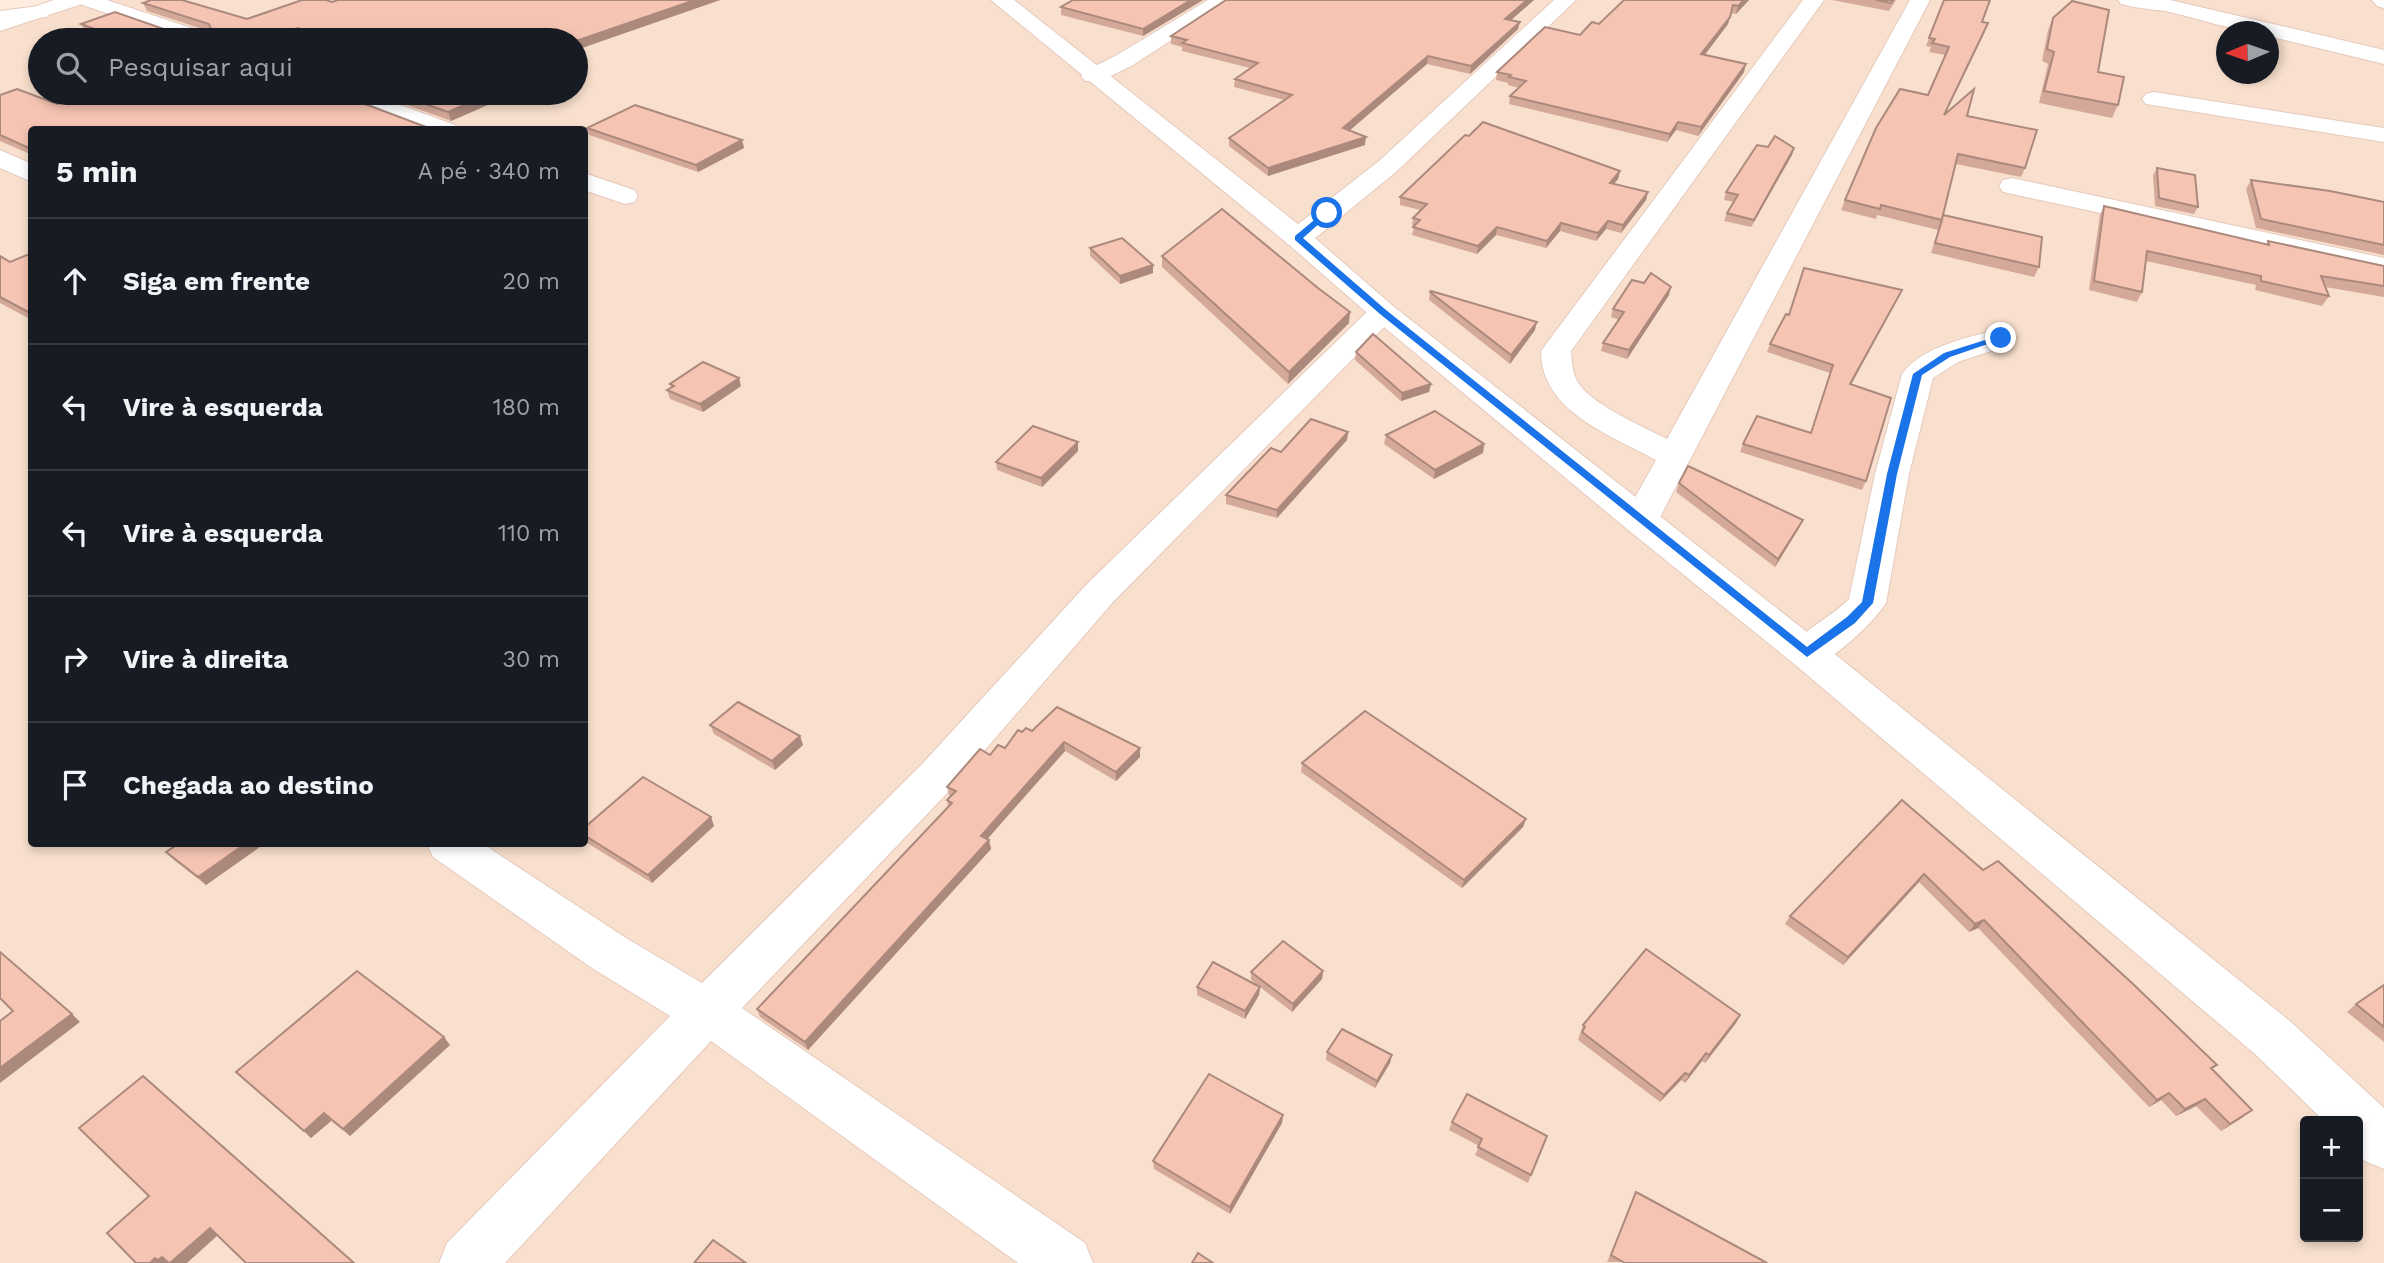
<!DOCTYPE html>
<html lang="pt">
<head>
<meta charset="utf-8">
<style>
  :root { --surface:#171b24; --page:#242831; --text:#f1f3f6; --muted:#9ea1a6; --line:#363941 }
  body { margin:0; font-family:"Work Sans",sans-serif; background:var(--page); color:var(--text) }
  .controls { position:absolute; right:21px; bottom:21px; display:grid; overflow:hidden; border-radius:7px; box-shadow:0 4px 10px #0003 }
  .controls button { width:63px; height:63px; display:grid; place-items:center; padding:0; border:0; border-bottom:2px solid var(--line); background:var(--surface); color:var(--text); font:35px sans-serif }
  .compass { position:absolute; left:2216px; top:21px; width:63px; height:63px; border-radius:50%; background:var(--surface); box-shadow:0 4px 10px #0003; rotate:268deg }
  .stop { position:absolute; width:21px; height:21px; margin:-16px; border:5px solid #1a73e8; border-radius:50%; background:#fff }
  .stop.end { background:#1a73e8; border-color:#fff; box-shadow:0 2px 7px #0008 }
  .list { margin:0; padding:0; list-style:none }
  h2 { display:flex; justify-content:space-between; align-items:center; height:91px; margin:0; padding:0 28px; font-size:30px }
  h2 small { font-size:23px; font-weight:400; color:var(--muted) }
  .list li { display:grid; grid-template-columns:46px 1fr auto; gap:21px; align-items:center; box-sizing:border-box; height:126px; padding:0 28px; border-top:2px solid var(--line) }
  .list b { display:block; font-size:26px; white-space:nowrap }
  .list em { font-size:23px; font-style:normal; color:var(--muted) }
  .icon { flex:none; width:38px; height:38px; fill:none; stroke:currentColor; stroke-width:2; stroke-linecap:round; stroke-linejoin:round }
  .map { position:relative; flex:none; width:2384px; height:1263px; overflow:hidden }
  .search { position:absolute; background:var(--surface); box-shadow:0 4px 10px #0003; left:28px; top:28px; width:560px; height:77px; display:flex; align-items:center; gap:18px; box-sizing:border-box; padding:0 24px; border-radius:38px; color:var(--muted); font-size:26px }
  .panel { position:absolute; background:var(--surface); box-shadow:0 4px 10px #0003; left:28px; top:126px; width:560px; height:721px; border-radius:7px }
  .map>svg:first-child { display:block }
</style>
</head>
<body>
<div class="map">
<svg width="2384" height="1263" viewBox="0 0 2384 1263">
  <rect width="100%" height="100%" fill="#feedde"/>
  <path fill="#f9e0ce" fill-rule="evenodd" d="M54,0h2330v1263h-2384v-1245zM2226,32h42v42h-42zM40,40h536v53h-536zM32,130h552v714h-552zM2305,1121h53v116h-53z"/>
  <g fill="none" stroke-linecap="round" stroke-linejoin="round">
    <g stroke="#e5c9bc" stroke-width="2">
      <g id="minor">
        <polygon points="77,0 107,0 212,35 215,40 183,40 80,4"/>
        <polygon points="1208,0 1233,0 1133,65 1101,81 1085,81 1081,76 1085,71 1117,55"/>
        <polygon points="1554,0 1576,0 1397,171 1308,244 1298,246 1288,244 1284,238 1288,232 1379,161"/>
        <path d="M1803,0h21l-253,351c1,9 1,19 5,28 11,24 68,48 91,60l243,-439h20l-272,521 -5,8 -13,4 -13,-4 -5,-8 34,-61c-45,-25 -115,-48 -115,-109z"/>
        <path d="M2118,0h52l214,50v14l-116,-28v-4c-35,0 -69,-14 -103,-21 -15,-2 -30,-3 -44,-7z"/>
        <polygon points="39,6 47,7 50,12 47,17 0,23 0,11"/>
        <polygon points="2154,92 2384,128 2384,142 2146,104 2142,99 2146,94"/>
        <polygon points="334,93 367,93 455,125 458,130 422,130 338,98"/>
        <polygon points="0,150 32,164 32,182 0,168"/>
        <polygon points="584,173 634,190 638,196 634,202 625,204 584,190"/>
        <polygon points="2012,178 2384,258 2384,274 2003,192 1999,186 2003,180"/>
        <polygon points="1383,303 1393,306 1398,312 1393,318 1113,602 953,787 742,1008 1085,1243 1093,1263 1018,1263 711,1041 505,1263 439,1263 447,1243 670,1016 592,968 433,857 427,844 483,844 626,938 702,983 923,763 1087,584 1373,306"/>
        <path d="M2001,329l11,3 4,6 -4,6 -54,18 -25,16 -24,96 -23,129c-12,19 -54,60 -77,63 -5,1 -11,-2 -16,-3l-6,-10c14,-23 44,-35 62,-54l26,-125 27,-100c20,-28 68,-37 99,-45z"/>
      </g>
    </g>
    <g stroke="#e5c9bc" stroke-width="2">
      <g id="tertiary">
        <polygon points="54,0 85,0 82,4 0,31 0,18"/>
        <polygon points="991,0 1014,0 1308,232 1393,306 1821,643 2291,1022 2384,1108 2384,1169 2365,1161 2358,1154 2358,1121 2324,1121 2255,1054 1793,663 1627,529 1373,318 1288,244"/>
        <polygon points="2372,0 2384,0 2384,8 2377,6"/>
      </g>
    </g>
    <use href="#minor" fill="#fff" fill-rule="evenodd"/>
    <use href="#tertiary" fill="#fff" fill-rule="evenodd"/>
  </g>
  <g fill="#d4a99a">
    <polygon points="338,0 720,0 576,50 576,40 312,40 302,37 292,40 106,40 86,33 81,24 178,34 213,34 212,32 147,11 143,3 247,19"/>
    <polygon points="1203,0 1143,36 1061,15 1061,7"/>
    <polygon points="1534,0 1511,20 1518,29 1470,74 1427,64 1349,131 1365,145 1268,176 1229,146 1229,138 1284,100 1234,87 1235,79 1250,68 1182,51 1182,47 1171,44 1171,36"/>
    <polygon points="1624,0 1749,0 1736,14 1731,13 1728,24 1705,55 1744,72 1698,136 1676,130 1667,142 1509,104 1510,96 1519,88 1508,85 1508,83 1496,80 1497,72 1580,35 1599,24"/>
    <polygon points="1832,0 1896,0 1889,11"/>
    <polygon points="1944,0 1982,22 1985,32 1945,114 1967,116 2025,168 2021,177 1956,164 1943,216 2039,267 2034,277 1931,253 1938,230 1877,215 1876,219 1841,210 1845,200 1928,95 1945,55 1929,52 1931,47 1926,46"/>
    <polygon points="2053,18 2098,72 2118,105 2112,118 2039,103 2048,64 2042,61 2048,30"/>
    <polygon points="374,93 504,93 499,100 451,121"/>
    <polygon points="0,95 57,104 32,130 32,155 0,141"/>
    <polygon points="587,128 742,140 744,148 698,172 589,135"/>
    <polygon points="1768,147 1794,148 1792,155 1751,227 1724,221 1727,213 1734,202 1724,200 1726,192"/>
    <polygon points="2157,168 2198,207 2194,214 2155,206 2153,175"/>
    <polygon points="1620,171 1618,179 1614,184 1648,192 1646,200 1621,233 1606,229 1596,241 1560,231 1546,248 1496,235 1477,254 1412,235 1414,226 1412,225 1413,218 1420,210 1400,205 1400,197"/>
    <polygon points="2251,180 2384,202 2384,255 2256,228 2246,189"/>
    <polygon points="2104,206 2266,244 2268,241 2384,266 2384,297 2325,287 2329,296 2322,306 2255,290 2256,285 2146,261 2142,292 2137,302 2089,290 2100,215"/>
    <polygon points="1090,248 1153,265 1153,273 1120,284 1090,256"/>
    <polygon points="32,253 32,320 0,303 0,256 10,262"/>
    <polygon points="1162,256 1349,323 1288,384 1162,267"/>
    <polygon points="1902,290 1851,384 1866,481 1862,490 1740,452 1743,444 1811,432 1830,373 1767,352 1770,344 1788,315"/>
    <polygon points="1430,292 1535,330 1510,364 1429,300"/>
    <polygon points="1669,295 1627,359 1601,351 1603,343 1619,320 1611,317 1613,309"/>
    <polygon points="1356,352 1431,384 1429,392 1401,401 1355,360"/>
    <polygon points="670,384 741,386 703,412 670,399 667,390 671,388"/>
    <polygon points="1348,432 1347,440 1277,518 1226,504 1226,495 1281,452"/>
    <polygon points="1386,435 1484,444 1483,453 1434,479 1384,444"/>
    <polygon points="1078,442 1078,451 1042,487 997,470 996,462"/>
    <polygon points="1679,483 1803,520 1799,528 1775,567 1676,492"/>
    <polygon points="710,725 800,736 803,745 775,770 714,734"/>
    <polygon points="1032,731 1140,757 1116,781 1065,751 987,839 989,840 991,849 808,1050 760,1017 757,1009 948,806 947,800 951,797 949,795 947,787 990,755 1005,748 1022,732"/>
    <polygon points="1302,763 1526,819 1523,827 1462,888 1301,772"/>
    <polygon points="1902,800 1983,870 2217,1065 2212,1069 2252,1110 2243,1117 2221,1131 2196,1106 2176,1116 2161,1100 2149,1107 1978,928 1969,932 1919,882 1843,965 1785,924 1790,916"/>
    <polygon points="711,817 714,826 652,883 584,841 584,828"/>
    <polygon points="178,844 264,844 206,885 174,860 166,852"/>
    <polygon points="1323,971 1322,979 1292,1012 1260,987 1259,995 1245,1019 1197,995 1197,987 1259,986 1251,980 1251,972"/>
    <polygon points="2384,985 2384,1042 2347,1012 2356,1004"/>
    <polygon points="1740,1015 1736,1023 1705,1063 1702,1061 1685,1083 1681,1080 1660,1102 1578,1040 1583,1025"/>
    <polygon points="450,1045 350,1136 331,1121 311,1138 236,1072"/>
    <polygon points="1327,1052 1390,1063 1375,1088 1326,1060"/>
    <polygon points="1283,1115 1282,1123 1230,1214 1154,1169 1153,1161"/>
    <polygon points="1452,1122 1547,1136 1528,1183 1475,1155 1479,1146 1449,1130"/>
    <polygon points="1636,1192 1767,1263 1607,1262"/>
  </g>
  <g fill="#ac897d">
    <polygon points="695,0 720,0 576,50 576,41"/>
    <polygon points="1191,0 1203,0 1143,36 1143,29"/>
    <polygon points="1527,0 1534,0 1504,26 1505,19"/>
    <polygon points="1744,0 1749,0 1736,14 1738,6"/>
    <polygon points="1730,17 1728,24 1699,62 1701,54"/>
    <polygon points="1520,22 1518,29 1470,74 1471,66"/>
    <polygon points="298,28 302,37 292,40 266,40"/>
    <polygon points="1428,56 1427,64 1342,137 1343,128"/>
    <polygon points="1746,64 1744,72 1698,136 1701,127"/>
    <polygon points="492,93 504,93 499,100 451,121 448,112"/>
    <polygon points="1678,122 1676,130 1667,142 1670,134"/>
    <polygon points="1366,137 1365,145 1268,176 1268,168"/>
    <polygon points="742,140 744,148 698,172 696,165"/>
    <polygon points="1794,148 1792,155 1751,227 1754,220"/>
    <polygon points="1620,171 1618,179 1608,190 1610,183"/>
    <polygon points="1648,192 1646,200 1621,233 1623,225"/>
    <polygon points="1608,221 1606,229 1596,241 1598,233"/>
    <polygon points="1561,223 1560,231 1546,248 1547,241"/>
    <polygon points="1497,227 1496,235 1477,254 1478,246"/>
    <polygon points="1153,265 1153,273 1120,284 1120,276"/>
    <polygon points="1671,287 1669,295 1627,359 1629,350"/>
    <polygon points="1902,290 1898,298 1847,392 1850,384"/>
    <polygon points="1350,312 1349,323 1288,384 1289,372"/>
    <polygon points="1537,322 1535,330 1510,364 1511,355"/>
    <polygon points="739,378 741,386 703,412 700,404"/>
    <polygon points="1431,384 1429,392 1401,401 1402,393"/>
    <polygon points="1348,432 1347,440 1277,518 1277,510"/>
    <polygon points="1078,442 1078,451 1042,487 1041,478"/>
    <polygon points="1484,444 1483,453 1434,479 1435,470"/>
    <polygon points="1803,520 1799,528 1775,567 1778,559"/>
    <polygon points="800,736 803,745 775,770 772,761"/>
    <polygon points="1064,742 1065,751 983,844 981,836"/>
    <polygon points="1140,748 1140,757 1116,781 1116,772"/>
    <polygon points="711,817 714,826 652,883 648,875"/>
    <polygon points="1526,819 1523,827 1462,888 1464,880"/>
    <polygon points="989,840 991,849 808,1050 805,1042"/>
    <polygon points="245,844 264,844 206,885 198,877"/>
    <polygon points="1924,874 1919,882 1843,965 1848,957"/>
    <polygon points="1984,920 1978,928 1969,932 1975,924"/>
    <polygon points="1323,971 1322,979 1292,1012 1293,1004"/>
    <polygon points="1260,987 1259,995 1245,1019 1245,1011"/>
    <polygon points="72,1014 80,1022 0,1083 0,1068"/>
    <polygon points="1740,1015 1736,1023 1705,1063 1709,1055"/>
    <polygon points="444,1037 450,1045 350,1136 343,1129"/>
    <polygon points="1706,1053 1702,1061 1685,1083 1689,1075"/>
    <polygon points="1392,1055 1390,1063 1375,1088 1377,1081"/>
    <polygon points="1685,1073 1681,1080 1660,1102 1664,1095"/>
    <polygon points="2169,1093 2161,1100 2149,1107 2157,1100"/>
    <polygon points="2205,1099 2196,1106 2176,1116 2185,1109"/>
    <polygon points="2252,1110 2243,1117 2221,1131 2230,1124"/>
    <polygon points="324,1113 331,1121 311,1138 304,1131"/>
    <polygon points="1283,1115 1282,1123 1230,1214 1230,1207"/>
    <polygon points="210,1228 218,1235 187,1263 150,1263 155,1258 162,1257"/>
  </g>
  <g fill="#f6c4b3" stroke="#ac897d" stroke-width="2">
    <polygon points="151,0 182,0 247,19 302,0 326,0 332,2 338,0 695,0 576,41 332,40 298,28 266,40 124,40 81,24 115,12 178,34 213,34 209,24 143,3"/>
    <polygon points="1073,0 1191,0 1143,29 1061,7"/>
    <polygon points="1226,0 1527,0 1505,19 1520,22 1471,66 1428,56 1343,128 1366,137 1268,168 1229,138 1292,95 1235,79 1258,63 1182,43 1187,40 1171,36"/>
    <polygon points="1624,0 1744,0 1738,6 1733,5 1730,17 1701,54 1746,64 1701,127 1678,122 1670,134 1510,96 1526,81 1509,77 1511,75 1497,72 1545,27 1580,35 1592,22 1599,24"/>
    <polygon points="1876,0 1893,0 1891,3"/>
    <polygon points="1944,0 1990,0 1982,22 1988,23 1944,115 1974,89 1967,116 2037,130 2025,168 1958,154 1942,219 1943,215 2042,237 2039,267 1935,243 1942,220 1881,205 1880,209 1845,200 1876,128 1900,89 1928,95 1949,47 1932,43 1935,39 1929,38"/>
    <polygon points="2072,1 2109,10 2098,72 2124,77 2118,105 2044,91 2054,52 2047,49 2053,18"/>
    <polygon points="17,89 57,104 89,93 336,93 434,130 32,130 31,149 0,135 0,95"/>
    <polygon points="394,93 492,93 448,112"/>
    <polygon points="635,105 742,140 696,165 587,128"/>
    <polygon points="1483,122 1620,171 1610,183 1648,192 1623,225 1608,221 1598,233 1561,223 1547,241 1497,227 1478,246 1413,227 1420,220 1413,218 1427,204 1400,197 1465,135 1469,136"/>
    <polygon points="1775,136 1794,148 1754,220 1727,213 1738,195 1726,192 1757,145 1768,147"/>
    <polygon points="2157,168 2195,175 2198,207 2159,198"/>
    <polygon points="2251,180 2330,191 2384,202 2384,245 2261,219"/>
    <polygon points="2104,206 2269,245 2268,241 2384,266 2384,286 2321,276 2329,296 2261,281 2261,276 2147,251 2142,292 2094,281"/>
    <polygon points="1222,209 1318,288 1350,312 1289,372 1162,256"/>
    <polygon points="1122,238 1153,265 1120,276 1090,248"/>
    <polygon points="32,253 32,314 0,297 0,256 10,262"/>
    <polygon points="1804,268 1902,290 1850,384 1891,398 1866,481 1743,444 1757,416 1811,433 1833,365 1770,344 1786,314 1789,315"/>
    <polygon points="1651,273 1671,287 1629,350 1603,343 1624,312 1613,309 1632,280 1644,283"/>
    <polygon points="1431,291 1537,322 1511,355 1430,292"/>
    <polygon points="1373,334 1431,384 1402,393 1356,352"/>
    <polygon points="703,362 739,378 700,404 667,390 674,386 670,384"/>
    <polygon points="1435,411 1484,444 1435,470 1386,435"/>
    <polygon points="1311,419 1348,432 1277,510 1226,495 1271,448 1281,452"/>
    <polygon points="1033,426 1078,442 1041,478 996,462"/>
    <polygon points="1688,466 1803,520 1778,559 1679,483"/>
    <polygon points="738,702 800,736 772,761 710,725"/>
    <polygon points="1057,707 1140,748 1116,772 1064,742 981,836 989,840 805,1042 757,1009 952,803 947,800 956,791 947,787 980,749 990,755 998,745 1005,748 1018,730 1022,732 1026,728 1032,731"/>
    <polygon points="1365,711 1526,819 1464,880 1302,763"/>
    <polygon points="643,777 711,817 648,875 584,835 584,828"/>
    <polygon points="1902,800 1983,870 1998,861 2132,983 2217,1065 2211,1068 2252,1110 2230,1124 2205,1099 2185,1109 2169,1093 2157,1100 1984,920 1975,924 1924,874 1848,957 1790,916"/>
    <polygon points="178,844 245,844 198,877 166,852"/>
    <polygon points="1283,941 1323,971 1293,1004 1251,972"/>
    <polygon points="1646,949 1740,1015 1709,1055 1706,1053 1689,1075 1685,1073 1664,1095 1582,1032 1585,1027 1583,1025"/>
    <polygon points="0,952 72,1014 0,1068 0,1021 13,1011 0,998"/>
    <polygon points="1213,962 1260,987 1245,1011 1197,987"/>
    <polygon points="357,971 444,1037 343,1129 324,1113 304,1131 236,1072"/>
    <polygon points="2384,985 2384,1027 2356,1004"/>
    <polygon points="1342,1029 1392,1055 1377,1081 1327,1052"/>
    <polygon points="1209,1074 1283,1115 1230,1207 1153,1161"/>
    <polygon points="143,1076 354,1263 246,1263 210,1228 170,1263 169,1263 162,1257 158,1260 155,1258 150,1263 136,1263 107,1233 149,1196 79,1128"/>
    <polygon points="1467,1094 1547,1136 1531,1175 1478,1147 1482,1139 1452,1122"/>
    <polygon points="1636,1192 1767,1263 1625,1263 1611,1255"/>
    <polygon points="713,1240 746,1263 694,1263"/>
    <polygon points="1198,1253 1213,1263 1192,1263"/>
  </g>
  <polygon fill="#1a73e8" points="1325,211 1331,213 1303,238 1386,310 1807,647 1847,617 1862,602 1887,474 1913,374 1944,353 2001,335 2005,338 1950,357 1922,375 1897,474 1873,603 1855,623 1807,657 1380,314 1295,240 1295,236"/>
</svg>
<div class="controls">
<button>+</button>
<button>−</button>
</div>
<svg class="compass" viewBox="-18 -18 36 36"><path d="M0-13l5 13h-10z" fill="#e53935"/><path d="M0 13l5-13h-10z" fill="#9ea1a6"/></svg>
<div class="stop" style="left:1327px;top:213px"></div>
<div class="stop end" style="left:2001px;top:338px"></div>
<div class="search"><svg class="icon" aria-label="search" viewBox="0 0 24 24"><circle cx="10" cy="10" r="6"/><path d="M15 15l6 6"/></svg>Pesquisar aqui</div>
<section class="panel">
<h2>5 min<small>A pé · 340 m</small></h2>
<ul class="list">
<li><svg class="icon" aria-label="ahead" viewBox="0 0 24 24"><path d="M12 20V5M6 11l6-6 6 6"/></svg><div><b>Siga em frente</b></div><em>20 m</em></li>
<li><svg class="icon" aria-label="left" viewBox="0 0 24 24"><path d="M17 20v-9H6M10 6l-5 5 5 5"/></svg><div><b>Vire à esquerda</b></div><em>180 m</em></li>
<li><svg class="icon" aria-label="left" viewBox="0 0 24 24"><path d="M17 20v-9H6M10 6l-5 5 5 5"/></svg><div><b>Vire à esquerda</b></div><em>110 m</em></li>
<li><svg class="icon" aria-label="right" viewBox="0 0 24 24"><path d="M7 20v-9h11M14 6l5 5-5 5"/></svg><div><b>Vire à direita</b></div><em>30 m</em></li>
<li><svg class="icon" aria-label="arrive" viewBox="0 0 24 24"><path d="M6 21V4h12l-3 4 3 4H6"/></svg><div><b>Chegada ao destino</b></div></li>
</ul>
</section>
</div>
</body>
</html>
